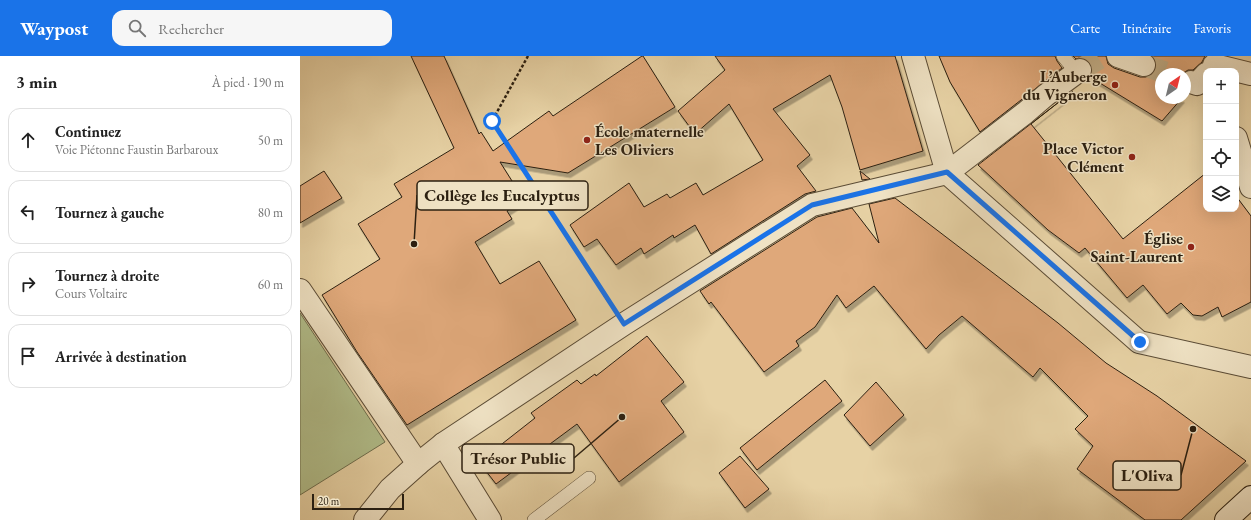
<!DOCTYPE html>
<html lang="fr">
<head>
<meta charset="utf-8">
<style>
  :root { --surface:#fff; --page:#f6f6f6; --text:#222; --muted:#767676; --line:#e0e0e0; --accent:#1a73e8 }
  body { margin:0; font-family:"EB Garamond",serif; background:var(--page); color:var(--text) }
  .controls { position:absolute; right:12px; top:12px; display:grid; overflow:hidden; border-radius:8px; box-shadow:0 4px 16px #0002 }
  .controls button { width:36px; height:36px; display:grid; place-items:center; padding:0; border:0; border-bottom:1px solid var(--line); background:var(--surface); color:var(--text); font:20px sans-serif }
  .compass { position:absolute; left:855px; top:12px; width:36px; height:36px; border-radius:50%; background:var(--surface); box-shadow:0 4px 16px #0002; rotate:35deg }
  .scale { position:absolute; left:12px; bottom:10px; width:92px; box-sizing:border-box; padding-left:4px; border:2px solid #2c2011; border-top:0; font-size:11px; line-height:14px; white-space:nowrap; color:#2c2011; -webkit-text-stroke:3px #efe2c4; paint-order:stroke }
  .stop { position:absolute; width:12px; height:12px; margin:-9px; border:3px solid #1a73e8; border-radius:50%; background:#fff }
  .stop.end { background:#1a73e8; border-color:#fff; box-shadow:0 1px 4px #0008 }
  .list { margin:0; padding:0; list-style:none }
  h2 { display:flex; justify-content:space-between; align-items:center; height:52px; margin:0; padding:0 16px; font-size:17px }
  h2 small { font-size:13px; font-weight:400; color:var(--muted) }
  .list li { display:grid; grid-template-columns:26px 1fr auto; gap:12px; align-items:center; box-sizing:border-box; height:64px; margin:0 8px 8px; padding:0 8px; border:1px solid var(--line); border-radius:12px }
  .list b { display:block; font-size:15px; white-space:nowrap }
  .list p { margin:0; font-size:13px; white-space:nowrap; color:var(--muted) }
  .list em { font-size:13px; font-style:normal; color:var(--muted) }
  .icon { flex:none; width:22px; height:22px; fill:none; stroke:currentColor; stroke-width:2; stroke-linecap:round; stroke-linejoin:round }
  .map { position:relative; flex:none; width:951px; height:464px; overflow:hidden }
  header { display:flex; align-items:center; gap:24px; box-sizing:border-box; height:56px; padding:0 20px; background:var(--accent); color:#fff }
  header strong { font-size:19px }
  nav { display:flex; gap:22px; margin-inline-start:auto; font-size:14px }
  .search { width:280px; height:36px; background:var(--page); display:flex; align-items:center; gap:10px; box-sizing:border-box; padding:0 14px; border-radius:12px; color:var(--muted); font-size:15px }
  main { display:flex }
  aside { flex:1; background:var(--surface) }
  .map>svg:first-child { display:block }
</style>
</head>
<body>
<header>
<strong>Waypost</strong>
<div class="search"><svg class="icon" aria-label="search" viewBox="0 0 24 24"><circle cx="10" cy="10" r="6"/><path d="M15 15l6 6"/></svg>Rechercher</div>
<nav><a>Carte</a><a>Itinéraire</a><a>Favoris</a></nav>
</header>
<main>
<aside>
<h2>3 min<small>À pied · 190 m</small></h2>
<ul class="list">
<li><svg class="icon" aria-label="ahead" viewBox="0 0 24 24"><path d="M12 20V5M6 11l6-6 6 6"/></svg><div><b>Continuez</b><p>Voie Piétonne Faustin Barbaroux</p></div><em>50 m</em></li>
<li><svg class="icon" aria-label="left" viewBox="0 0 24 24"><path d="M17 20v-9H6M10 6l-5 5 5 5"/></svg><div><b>Tournez à gauche</b></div><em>80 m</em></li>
<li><svg class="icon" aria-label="right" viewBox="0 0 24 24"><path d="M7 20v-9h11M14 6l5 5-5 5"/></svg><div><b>Tournez à droite</b><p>Cours Voltaire</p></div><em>60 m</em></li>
<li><svg class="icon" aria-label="arrive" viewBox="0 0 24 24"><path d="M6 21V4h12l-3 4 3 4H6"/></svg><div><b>Arrivée à destination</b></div></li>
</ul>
</aside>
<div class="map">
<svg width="951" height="464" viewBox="0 0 951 464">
  <defs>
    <filter id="shadow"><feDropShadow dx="2.5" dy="4.5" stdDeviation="0" flood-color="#0004"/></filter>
  </defs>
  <rect width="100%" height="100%" fill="#e7d2a5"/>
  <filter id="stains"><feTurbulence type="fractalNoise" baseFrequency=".005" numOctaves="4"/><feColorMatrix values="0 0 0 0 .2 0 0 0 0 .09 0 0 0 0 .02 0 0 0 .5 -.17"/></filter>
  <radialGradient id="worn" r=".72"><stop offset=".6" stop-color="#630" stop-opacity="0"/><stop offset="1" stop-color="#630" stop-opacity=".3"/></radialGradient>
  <polygon fill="#b1bd8a" stroke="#6e6e4e" points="0,257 85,386 0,439"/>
  <g fill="#dfa87a" stroke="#2c2011" filter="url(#shadow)">
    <polygon points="111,0 144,0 179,78 181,76 193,95 249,55 253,60 342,0 343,0 375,51 268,117 200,106 224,144 207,155 212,163 175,186 200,228 239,205 276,264 107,369 57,296 22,239 80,203 58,168 102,141 94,128 154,92"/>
    <polygon points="415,0 595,0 623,95 560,114 542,51 530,19 473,53 510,99 497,110 516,135 505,138 411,198 395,169 374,182 373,179 344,198 341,192 316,209 297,183 284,191 270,169 329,127 344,151 367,138 370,142 396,127 403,139 463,104 429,48 395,78 378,55 425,14"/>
    <polygon points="639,0 755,0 757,5 762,12 680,76 650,26"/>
    <polygon points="773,0 806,0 808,8 814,12 840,21 846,21 852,18 856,13 856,6 852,0 905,0 902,6 893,14 888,14 882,18 861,18 861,42 882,42 862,65 790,21 792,19 792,13 790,6 785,2 779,2 776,3"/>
    <polygon points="773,35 731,68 823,183 906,117 906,153 936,153 936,140 951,160 951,246 922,261 918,251 902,260 893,259 881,247 867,258 843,229 827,242 785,192 779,197 748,174 678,109"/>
    <polygon points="24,115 42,142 0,167 0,130"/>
    <polygon points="560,115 570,123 562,124"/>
    <polygon points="595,142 705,226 758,267 806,307 857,340 946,405 881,464 845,464 777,413 793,390 775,373 788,360 740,312 733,321 662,260 639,279 626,293 574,230 546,252 537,239 515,271 496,285 499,290 464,316 411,246 409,248 400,235 517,161 552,152 579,187 569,148"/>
    <polygon points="347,280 384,326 361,345 384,376 319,426 277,368 196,428 179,406 235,362 231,357 277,324 281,328 295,318 296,320"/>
    <polygon points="525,324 542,345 457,414 440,392"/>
    <polygon points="576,326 604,359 570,390 544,359"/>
    <polygon points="440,400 469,433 445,452 419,417"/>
  </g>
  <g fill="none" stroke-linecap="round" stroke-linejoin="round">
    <g stroke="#c2ae87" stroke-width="22" stroke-dasharray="22 11" stroke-linecap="butt">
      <polyline points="844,9 869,18"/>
      <polyline points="780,14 803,0"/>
    </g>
    <g stroke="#5b4c36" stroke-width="14">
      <g id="lane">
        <polyline points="763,0 777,17"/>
        <polyline points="234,464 289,422"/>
      </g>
    </g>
    <g stroke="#5b4c36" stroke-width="24">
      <g id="street">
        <polyline points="613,0 647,117"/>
        <polyline points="818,0 844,9"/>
        <polyline points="914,9 951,18"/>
        <polyline points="891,26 897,28 906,18"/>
        <polyline points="936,82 951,131"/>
        <polyline points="647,117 839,286 951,311"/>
        <polyline points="0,234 118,408"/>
        <polyline points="143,388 190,464"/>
        <polyline points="65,464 90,433 118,408 143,388 324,268 512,149 647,117 725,57 746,39 780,14"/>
      </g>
    </g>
    <g stroke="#2c2011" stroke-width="24">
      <polyline id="secondary" points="926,464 951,441"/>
    </g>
    <polyline stroke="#2c2011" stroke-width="2.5" stroke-dasharray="3 2" stroke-linecap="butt" points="228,0 192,65 309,246"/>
    <use href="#lane" stroke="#efe2c4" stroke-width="13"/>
    <use href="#street" stroke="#efe2c4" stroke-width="22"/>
    <use href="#secondary" stroke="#efe2c4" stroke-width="22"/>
  </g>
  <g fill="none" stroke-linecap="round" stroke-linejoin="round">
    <polyline stroke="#1a73e8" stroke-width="5" points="192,65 324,268 512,149 647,116 840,286"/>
  </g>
  <g fill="#8f2418" stroke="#efe2c4" stroke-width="1.5">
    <circle cx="815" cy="29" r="4"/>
    <circle cx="287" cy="84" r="4"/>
    <circle cx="832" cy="101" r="4"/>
    <circle cx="891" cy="191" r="4"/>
  </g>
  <g text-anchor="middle" stroke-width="3" stroke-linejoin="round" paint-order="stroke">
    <g font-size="16" font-weight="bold" fill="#2c2011" stroke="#efe2c4" text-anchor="end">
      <text x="807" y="26">L’Auberge<tspan x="807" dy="18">du Vigneron</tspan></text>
      <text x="295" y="81" text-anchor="start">École maternelle<tspan x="295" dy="18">Les Oliviers</tspan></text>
      <text x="824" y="98">Place Victor<tspan x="824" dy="18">Clément</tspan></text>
      <text x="883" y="188">Église<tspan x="883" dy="18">Saint-Laurent</tspan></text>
    </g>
  </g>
  <path fill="none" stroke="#2c2011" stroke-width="1.5" d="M114 188L117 139M322 361L274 402M893 373L881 419"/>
  <g fill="#2c2011" stroke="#efe2c4" stroke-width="1.5">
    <circle cx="114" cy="188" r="4"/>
    <circle cx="322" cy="361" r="4"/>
    <circle cx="893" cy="373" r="4"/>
  </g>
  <g fill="#efe2c4" stroke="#2c2011" stroke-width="1.5">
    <rect x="117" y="125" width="171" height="29" rx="4"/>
    <rect x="162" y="388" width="112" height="29" rx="4"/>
    <rect x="813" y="405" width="68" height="29" rx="4"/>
  </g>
  <g font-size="17" text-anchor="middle" font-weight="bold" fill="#2c2011">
    <text x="202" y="145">Collège les Eucalyptus</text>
    <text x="218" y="408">Trésor Public</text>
    <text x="847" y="425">L'Oliva</text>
  </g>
  <rect width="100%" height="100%" filter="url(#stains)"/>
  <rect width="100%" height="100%" fill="url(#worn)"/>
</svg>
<div class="controls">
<button>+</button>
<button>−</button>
<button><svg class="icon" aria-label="locate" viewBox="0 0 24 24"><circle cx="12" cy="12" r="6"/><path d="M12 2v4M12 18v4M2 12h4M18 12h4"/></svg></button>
<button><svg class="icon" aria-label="layers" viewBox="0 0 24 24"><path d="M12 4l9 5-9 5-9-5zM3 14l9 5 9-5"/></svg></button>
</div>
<svg class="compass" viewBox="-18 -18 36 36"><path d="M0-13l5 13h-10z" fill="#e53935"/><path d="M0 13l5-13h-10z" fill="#767676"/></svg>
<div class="scale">20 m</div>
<div class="stop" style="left:192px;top:65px"></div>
<div class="stop end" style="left:840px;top:286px"></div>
</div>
</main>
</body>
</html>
